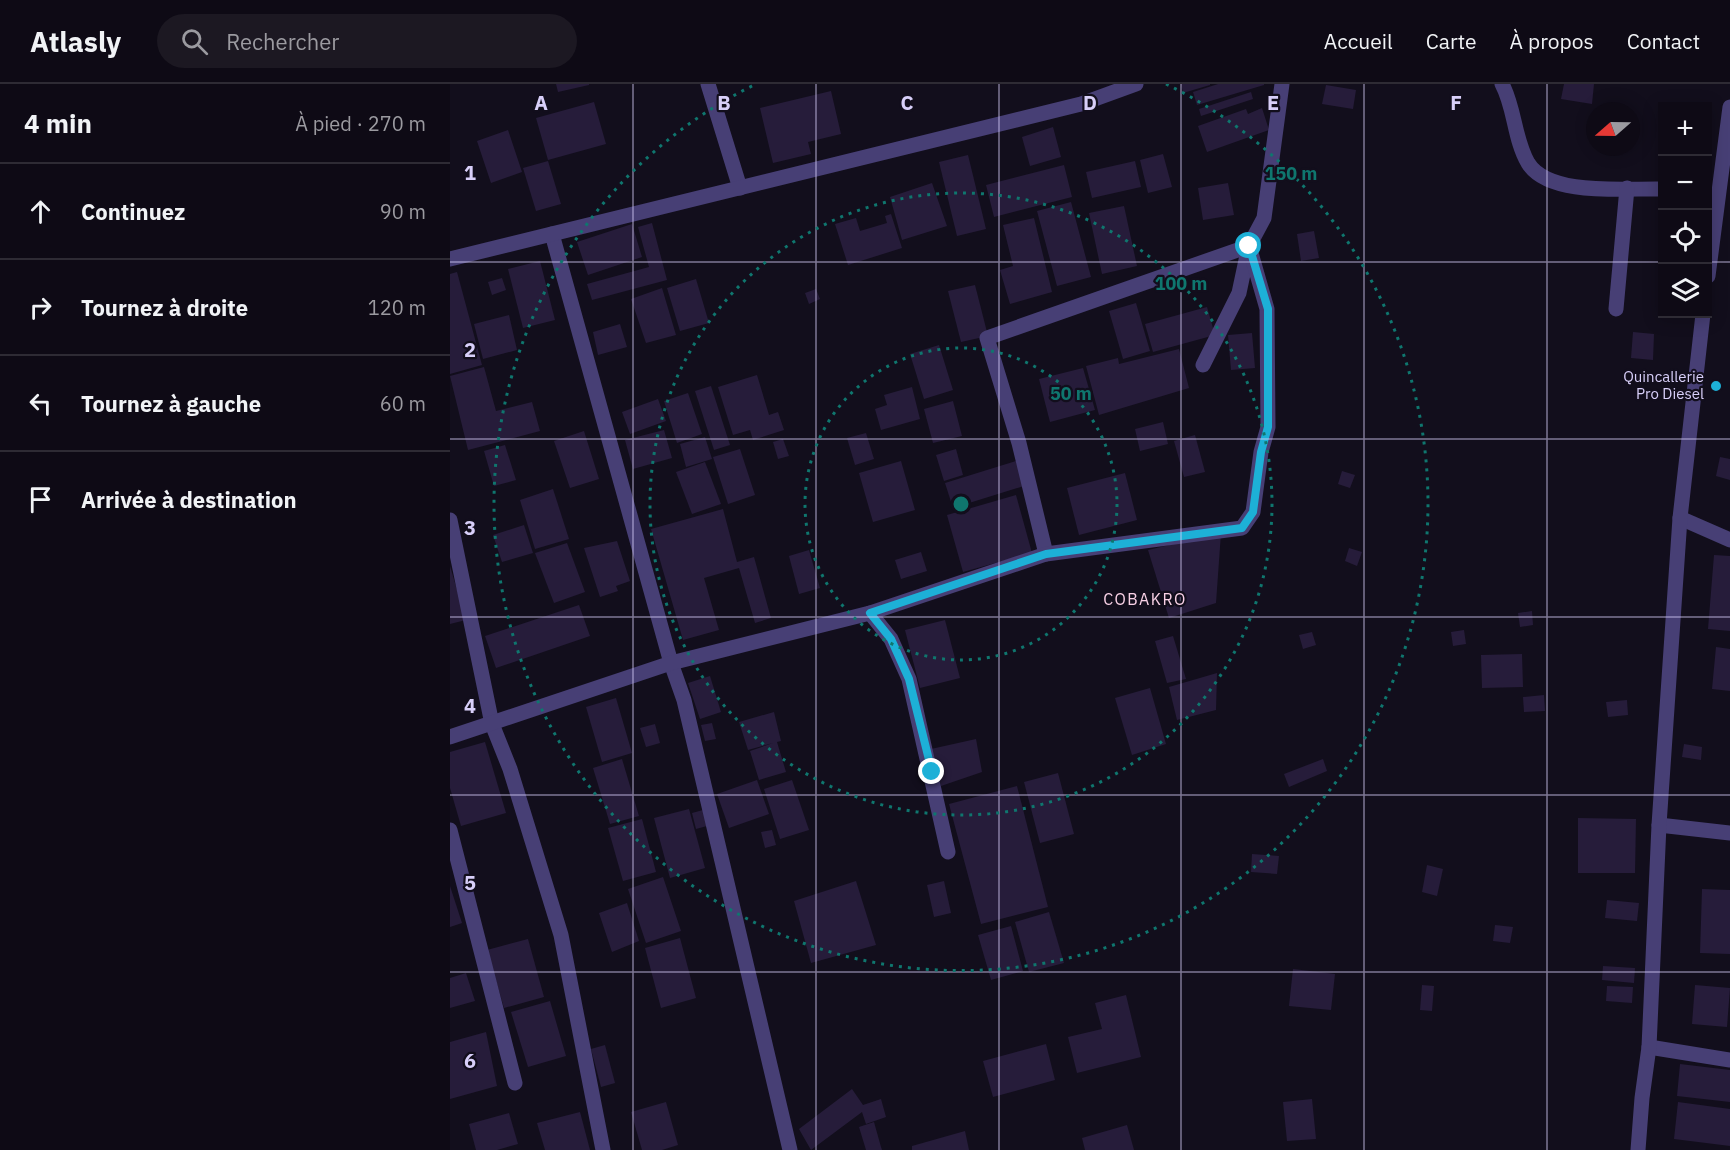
<!DOCTYPE html>
<html lang="fr">
<head>
<meta charset="utf-8">
<style>
  :root { --surface:#0e0a15; --page:#1c1822; --text:#f1f3f6; --muted:#9b9aa0; --line:#2e2b34 }
  body { margin:0; font-family:"IBM Plex Sans",sans-serif; background:var(--page); color:var(--text) }
  .controls { position:absolute; right:18px; top:18px; display:grid; overflow:hidden; border-radius:0px; box-shadow:0 3px 15px #0003 }
  .controls button { width:54px; height:54px; display:grid; place-items:center; padding:0; border:0; border-bottom:2px solid var(--line); background:var(--surface); color:var(--text); font:30px sans-serif }
  .compass { position:absolute; left:1136px; top:18px; width:54px; height:54px; border-radius:50%; background:var(--surface); box-shadow:0 3px 15px #0003; rotate:250deg }
  .stop { position:absolute; width:18px; height:18px; margin:-14px; border:4px solid #1db0d7; border-radius:50%; background:#fff }
  .stop.end { background:#1db0d7; border-color:#fff; box-shadow:0 2px 6px #0008 }
  .list { margin:0; padding:0; list-style:none }
  h2 { display:flex; justify-content:space-between; align-items:center; height:78px; margin:0; padding:0 24px; font-size:26px }
  h2 small { font-size:20px; font-weight:400; color:var(--muted) }
  .list li { display:grid; grid-template-columns:39px 1fr auto; gap:18px; align-items:center; box-sizing:border-box; height:96px; padding:0 24px; border-top:2px solid var(--line) }
  .list b { display:block; font-size:22px; white-space:nowrap }
  .list em { font-size:20px; font-style:normal; color:var(--muted) }
  .icon { flex:none; width:33px; height:33px; fill:none; stroke:currentColor; stroke-width:2; stroke-linecap:round; stroke-linejoin:round }
  .map { position:relative; flex:none; width:1280px; height:1066px; overflow:hidden }
  header { display:flex; align-items:center; gap:36px; box-sizing:border-box; height:84px; padding:0 30px; background:var(--surface); border-bottom:2px solid var(--line) }
  header strong { font-size:28px }
  nav { display:flex; gap:33px; margin-inline-start:auto; font-size:21px }
  .search { width:420px; height:54px; background:var(--page); display:flex; align-items:center; gap:15px; box-sizing:border-box; padding:0 21px; border-radius:33px; color:var(--muted); font-size:22px }
  main { display:flex }
  aside { flex:1; background:var(--surface) }
  .map>svg:first-child { display:block }
</style>
</head>
<body>
<header>
<strong>Atlasly</strong>
<div class="search"><svg class="icon" aria-label="search" viewBox="0 0 24 24"><circle cx="10" cy="10" r="6"/><path d="M15 15l6 6"/></svg>Rechercher</div>
<nav><a>Accueil</a><a>Carte</a><a>À propos</a><a>Contact</a></nav>
</header>
<main>
<aside>
<h2>4 min<small>À pied · 270 m</small></h2>
<ul class="list">
<li><svg class="icon" aria-label="ahead" viewBox="0 0 24 24"><path d="M12 20V5M6 11l6-6 6 6"/></svg><div><b>Continuez</b></div><em>90 m</em></li>
<li><svg class="icon" aria-label="right" viewBox="0 0 24 24"><path d="M7 20v-9h11M14 6l5 5-5 5"/></svg><div><b>Tournez à droite</b></div><em>120 m</em></li>
<li><svg class="icon" aria-label="left" viewBox="0 0 24 24"><path d="M17 20v-9H6M10 6l-5 5 5 5"/></svg><div><b>Tournez à gauche</b></div><em>60 m</em></li>
<li><svg class="icon" aria-label="arrive" viewBox="0 0 24 24"><path d="M6 21V4h12l-3 4 3 4H6"/></svg><div><b>Arrivée à destination</b></div></li>
</ul>
</aside>
<div class="map">
<svg width="1280" height="1066" viewBox="0 0 1280 1066">
  <rect width="100%" height="100%" fill="#120e1c"/>
  <g fill="#261c3a">
    <polygon points="106,0 139,0 139,1 108,8"/>
    <polygon points="731,0 760,0 760,1 733,9"/>
    <polygon points="768,0 814,0 814,1 747,21 743,8"/>
    <polygon points="1114,0 1144,0 1142,20 1111,15"/>
    <polygon points="876,1 906,6 903,25 872,20"/>
    <polygon points="381,7 391,50 358,58 361,70 323,79 310,24"/>
    <polygon points="801,8 803,15 751,32 749,25"/>
    <polygon points="144,18 156,60 98,76 86,34"/>
    <polygon points="812,24 819,46 757,68 748,42 796,25 798,30"/>
    <polygon points="603,43 611,73 580,82 572,53"/>
    <polygon points="58,46 72,88 41,99 27,57"/>
    <polygon points="713,70 722,103 698,109 690,76"/>
    <polygon points="518,71 536,145 507,152 489,78"/>
    <polygon points="98,77 111,120 86,127 73,84"/>
    <polygon points="685,77 691,103 642,114 636,88"/>
    <polygon points="614,81 622,113 544,133 536,101"/>
    <polygon points="482,99 497,142 452,156 440,113"/>
    <polygon points="778,99 784,131 753,136 748,104"/>
    <polygon points="621,118 641,193 607,202 587,127"/>
    <polygon points="674,122 687,182 652,190 639,129"/>
    <polygon points="441,130 452,164 398,181 385,140 406,134 410,147 437,139 435,132"/>
    <polygon points="584,134 602,208 560,220 550,186 563,182 553,141"/>
    <polygon points="202,139 217,196 142,216 137,200 199,183 188,143"/>
    <polygon points="182,140 192,173 138,191 127,158"/>
    <polygon points="864,147 869,174 851,177 847,150"/>
    <polygon points="90,177 105,236 73,244 58,185"/>
    <polygon points="7,188 32,281 0,290 0,190"/>
    <polygon points="52,194 56,206 42,211 38,198"/>
    <polygon points="246,195 259,239 230,247 217,204"/>
    <polygon points="525,201 538,252 511,258 498,207"/>
    <polygon points="212,204 226,251 196,259 181,215"/>
    <polygon points="366,205 370,215 359,220 355,209"/>
    <polygon points="686,219 700,267 673,275 659,227"/>
    <polygon points="757,223 765,251 703,268 695,240"/>
    <polygon points="59,231 67,266 33,275 24,240"/>
    <polygon points="170,240 177,263 148,271 143,248"/>
    <polygon points="1183,248 1204,250 1203,276 1181,274"/>
    <polygon points="802,249 805,284 781,286 778,251"/>
    <polygon points="489,261 503,306 474,315 460,270"/>
    <polygon points="729,265 739,304 649,331 636,282 668,274 669,280"/>
    <polygon points="34,283 46,327 82,318 90,347 18,366 0,292"/>
    <polygon points="633,284 645,326 600,338 589,295"/>
    <polygon points="307,291 319,331 328,328 334,346 303,356 300,346 283,351 268,303"/>
    <polygon points="261,302 280,361 264,366 245,307"/>
    <polygon points="462,303 470,335 431,346 425,325 437,321 434,311"/>
    <polygon points="238,309 252,350 227,359 214,317"/>
    <polygon points="208,315 216,337 180,350 172,328"/>
    <polygon points="503,317 512,352 483,359 474,325"/>
    <polygon points="713,338 718,360 690,367 685,345"/>
    <polygon points="214,346 222,374 183,385 175,356"/>
    <polygon points="134,347 149,395 120,404 104,357"/>
    <polygon points="416,349 424,375 405,381 397,354"/>
    <polygon points="745,351 755,388 734,393 724,357"/>
    <polygon points="255,353 262,375 236,383 230,360"/>
    <polygon points="333,355 339,372 328,375 323,358"/>
    <polygon points="55,361 66,396 44,402 34,367"/>
    <polygon points="290,365 305,411 278,420 263,373"/>
    <polygon points="506,365 513,391 494,397 486,371"/>
    <polygon points="1270,373 1280,375 1280,396 1266,392"/>
    <polygon points="451,377 465,426 423,438 409,389"/>
    <polygon points="566,377 574,402 503,424 495,399"/>
    <polygon points="255,378 271,420 242,430 226,388"/>
    <polygon points="892,387 905,391 900,404 888,400"/>
    <polygon points="675,389 687,436 629,451 617,404"/>
    <polygon points="103,405 119,455 85,465 70,416"/>
    <polygon points="566,411 582,469 513,488 497,431"/>
    <polygon points="273,425 287,478 304,473 321,534 305,539 289,484 254,494 269,546 233,556 201,445"/>
    <polygon points="74,441 83,469 52,478 43,451"/>
    <polygon points="771,449 766,519 719,534 698,466"/>
    <polygon points="167,457 180,497 166,502 168,507 150,513 134,464"/>
    <polygon points="117,459 135,508 104,519 85,469"/>
    <polygon points="899,464 912,468 907,482 895,477"/>
    <polygon points="359,466 370,504 349,510 339,472"/>
    <polygon points="471,468 477,487 451,495 445,476"/>
    <polygon points="1264,471 1280,472 1280,547 1258,545"/>
    <polygon points="0,482 16,536 0,540"/>
    <polygon points="129,521 140,552 46,584 35,552"/>
    <polygon points="1082,527 1083,541 1070,543 1068,529"/>
    <polygon points="495,536 510,594 470,604 455,546"/>
    <polygon points="1014,546 1016,560 1003,562 1001,548"/>
    <polygon points="862,548 866,561 853,565 849,551"/>
    <polygon points="723,552 736,595 717,599 705,557"/>
    <polygon points="1266,563 1280,565 1280,607 1262,605"/>
    <polygon points="1072,570 1073,603 1032,604 1031,571"/>
    <polygon points="767,589 766,626 727,636 719,603"/>
    <polygon points="260,592 271,628 250,635 238,599"/>
    <polygon points="700,604 716,660 682,671 665,614"/>
    <polygon points="1094,611 1095,627 1074,628 1073,613"/>
    <polygon points="166,614 182,669 152,678 136,623"/>
    <polygon points="1177,616 1178,631 1158,633 1156,618"/>
    <polygon points="324,628 331,657 327,658 336,688 309,696 300,667 323,659 298,666 289,638"/>
    <polygon points="262,639 266,655 255,657 251,641"/>
    <polygon points="205,640 210,659 196,663 190,644"/>
    <polygon points="526,655 532,688 491,702 481,665"/>
    <polygon points="35,658 56,729 11,742 0,704 0,668"/>
    <polygon points="1234,660 1252,663 1251,676 1232,673"/>
    <polygon points="172,675 189,732 160,740 143,684"/>
    <polygon points="873,675 877,687 839,703 834,690"/>
    <polygon points="608,689 624,750 590,759 574,698"/>
    <polygon points="307,696 319,730 279,744 267,710"/>
    <polygon points="342,696 359,746 330,755 314,705"/>
    <polygon points="567,702 598,823 531,840 499,720"/>
    <polygon points="239,725 255,784 220,794 204,734"/>
    <polygon points="253,726 257,742 246,745 242,729"/>
    <polygon points="1128,734 1186,735 1185,789 1128,789"/>
    <polygon points="192,735 206,788 173,797 158,744"/>
    <polygon points="322,746 326,761 315,764 311,748"/>
    <polygon points="802,770 829,772 827,790 801,788"/>
    <polygon points="977,781 993,785 987,812 972,808"/>
    <polygon points="213,793 231,847 196,859 178,805"/>
    <polygon points="406,797 426,861 361,879 344,817"/>
    <polygon points="494,797 501,829 484,833 477,801"/>
    <polygon points="0,802 12,839 0,843"/>
    <polygon points="1252,805 1280,806 1280,870 1250,869"/>
    <polygon points="1157,816 1189,819 1187,837 1155,834"/>
    <polygon points="177,819 189,857 162,868 149,829"/>
    <polygon points="599,828 614,879 579,888 565,838"/>
    <polygon points="1045,841 1063,843 1060,859 1043,857"/>
    <polygon points="561,842 573,887 541,896 528,851"/>
    <polygon points="230,854 246,914 211,924 195,864"/>
    <polygon points="78,855 94,913 54,924 37,866"/>
    <polygon points="1153,882 1185,884 1184,899 1152,896"/>
    <polygon points="843,885 885,890 881,926 839,922"/>
    <polygon points="16,889 25,917 0,924 0,894"/>
    <polygon points="972,901 984,902 982,927 970,926"/>
    <polygon points="1245,901 1280,904 1277,943 1242,940"/>
    <polygon points="1157,902 1183,903 1182,919 1156,917"/>
    <polygon points="676,911 691,973 627,989 618,953 652,945 645,919"/>
    <polygon points="100,917 116,972 78,983 61,928"/>
    <polygon points="36,948 47,1002 0,1015 0,958"/>
    <polygon points="596,960 605,996 543,1013 533,977"/>
    <polygon points="155,961 165,999 151,1003 141,965"/>
    <polygon points="1230,980 1280,986 1280,1018 1227,1012"/>
    <polygon points="402,1005 413,1021 431,1015 436,1033 416,1040 412,1028 361,1066 349,1045"/>
    <polygon points="862,1015 866,1055 837,1057 833,1018"/>
    <polygon points="216,1018 228,1061 212,1066 192,1066 181,1028"/>
    <polygon points="1228,1018 1280,1025 1280,1062 1224,1055"/>
    <polygon points="130,1028 140,1066 95,1066 87,1039"/>
    <polygon points="59,1029 68,1060 47,1066 26,1066 19,1040"/>
    <polygon points="424,1038 431,1063 432,1066 416,1066 409,1043"/>
    <polygon points="677,1041 684,1066 635,1066 632,1054"/>
    <polygon points="515,1047 519,1066 462,1066 462,1062"/>
  </g>
  <g fill="none" stroke-linecap="round" stroke-linejoin="round">
    <g stroke="#473f75" stroke-width="15">
      <polyline points="258,0 290,104"/>
      <path d="M1052,0c13,24 12,55 26,79 21,34 98,25 134,26"/>
      <polyline points="102,150 221,579 234,616 340,1066"/>
      <polyline points="0,175 631,20 686,0"/>
      <polyline points="1258,192 1280,23"/>
      <polyline points="1166,225 1177,104"/>
      <polyline points="753,281 789,209 799,162 814,134 832,0"/>
      <polyline points="1230,434 1280,456"/>
      <polyline points="0,436 42,640 60,685 111,851 153,1066"/>
      <polyline points="596,470 569,359 537,254 799,162"/>
      <polyline points="420,529 441,555 459,595 498,768"/>
      <polyline points="0,653 221,579 420,529 596,470 792,444 803,428 811,368 818,343 817,225 799,162"/>
      <polyline points="1209,741 1280,749"/>
      <polyline points="0,746 65,999"/>
      <polyline points="1199,963 1280,976"/>
      <polyline points="1188,1066 1192,1014 1199,963 1209,741 1230,434 1253,230"/>
    </g>
  </g>
  <g fill="none" stroke-linecap="round" stroke-linejoin="round">
    <polyline stroke="#1db0d7" stroke-width="8" points="482,688 459,595 441,555 420,529 596,470 792,444 803,428 811,368 818,343 818,225 799,162"/>
  </g>
  <path fill="none" stroke="#d8cff9" stroke-width="1.5" stroke-opacity="0.55" d="M183,0v1066M366,0v1066M549,0v1066M731,0v1066M914,0v1066M1097,0v1066M0,178h1212M1258,178h22M0,355h1280M0,533h1280M0,711h1280M0,888h1280"/>
  <g fill="none" stroke="#0f766e" stroke-width="3" stroke-dasharray="3 6">
    <circle cx="511" cy="420" r="156"/>
    <circle cx="511" cy="420" r="311"/>
    <path d="M716 0A467 467 0 1 1 306 0"/>
  </g>
  <circle fill="#1db0d7" stroke="#120e1c" stroke-width="2" cx="1266" cy="302" r="6"/>
  <g text-anchor="middle" stroke-width="4.5" stroke-linejoin="round" paint-order="stroke">
    <g font-size="15" fill="#d8cff9" stroke="#120e1c" text-anchor="end">
      <text x="1254" y="298">Quincallerie<tspan x="1254" dy="17">Pro Diesel</tspan></text>
    </g>
    <g font-size="16" letter-spacing="1.5" fill="#f9d1e6" stroke="#120e1c">
      <text x="695" y="521">COBAKRO</text>
    </g>
  </g>
  <g font-size="20" text-anchor="middle" font-weight="bold" fill="#d8cff9" stroke="#120e1c" stroke-width="4.5" stroke-linejoin="round" paint-order="stroke">
    <text x="91" y="26">A</text>
    <text x="274" y="26">B</text>
    <text x="457" y="26">C</text>
    <text x="640" y="26">D</text>
    <text x="823" y="26">E</text>
    <text x="1006" y="26">F</text>
    <text x="20" y="96">1</text>
    <text x="20" y="273">2</text>
    <text x="20" y="451">3</text>
    <text x="20" y="629">4</text>
    <text x="20" y="806">5</text>
    <text x="20" y="984">6</text>
  </g>
  <circle cx="511" cy="420" r="9" fill="#0f766e" stroke="#120e1c" stroke-width="3"/>
  <g font-size="18" text-anchor="middle" font-weight="bold" fill="#0f766e" stroke="#120e1c" stroke-width="4.5" stroke-linejoin="round" paint-order="stroke">
    <text x="841" y="96">150 m</text>
    <text x="731" y="206">100 m</text>
    <text x="621" y="316">50 m</text>
  </g>
</svg>
<div class="controls">
<button>+</button>
<button>−</button>
<button><svg class="icon" aria-label="locate" viewBox="0 0 24 24"><circle cx="12" cy="12" r="6"/><path d="M12 2v4M12 18v4M2 12h4M18 12h4"/></svg></button>
<button><svg class="icon" aria-label="layers" viewBox="0 0 24 24"><path d="M12 4l9 5-9 5-9-5zM3 14l9 5 9-5"/></svg></button>
</div>
<svg class="compass" viewBox="-18 -18 36 36"><path d="M0-13l5 13h-10z" fill="#e53935"/><path d="M0 13l5-13h-10z" fill="#9b9aa0"/></svg>
<div class="stop" style="left:799px;top:162px"></div>
<div class="stop end" style="left:482px;top:688px"></div>
</div>
</main>
</body>
</html>
